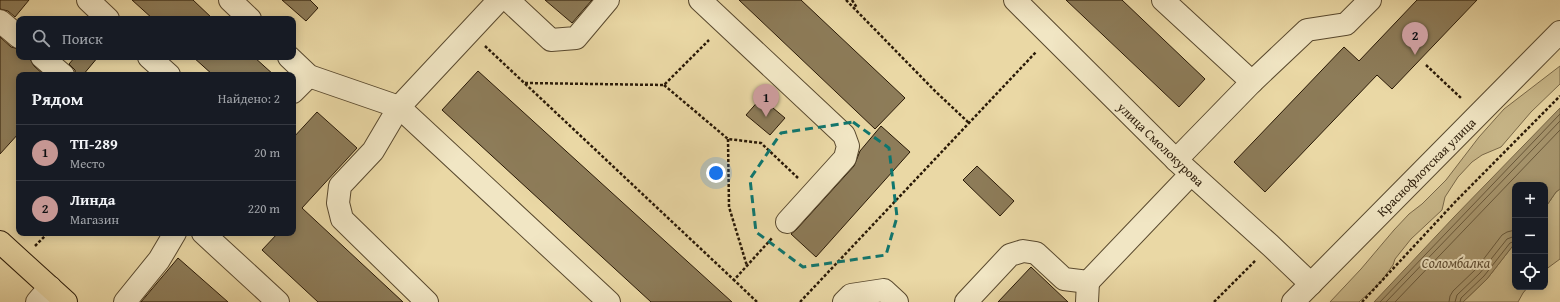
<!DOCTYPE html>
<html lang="ru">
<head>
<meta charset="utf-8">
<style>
  :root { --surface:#171b24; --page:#242831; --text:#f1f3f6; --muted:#9ea1a6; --line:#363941; --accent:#c59692 }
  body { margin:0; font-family:"Gentium Book Plus",serif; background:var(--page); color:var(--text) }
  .controls { position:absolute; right:12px; bottom:12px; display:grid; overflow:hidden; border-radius:8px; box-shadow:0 2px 10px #0003 }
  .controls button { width:36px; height:36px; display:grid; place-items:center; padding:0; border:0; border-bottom:1px solid var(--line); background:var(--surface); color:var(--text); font:20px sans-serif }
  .you { position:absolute; left:716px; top:173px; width:14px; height:14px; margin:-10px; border:3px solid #fff; border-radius:50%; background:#1a73e8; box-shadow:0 0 0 6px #1a73e833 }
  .badge { display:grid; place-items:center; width:26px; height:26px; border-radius:50%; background:var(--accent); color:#111; font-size:13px; font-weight:700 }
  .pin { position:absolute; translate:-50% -33px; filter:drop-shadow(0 1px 2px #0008) }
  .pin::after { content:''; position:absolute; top:21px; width:14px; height:12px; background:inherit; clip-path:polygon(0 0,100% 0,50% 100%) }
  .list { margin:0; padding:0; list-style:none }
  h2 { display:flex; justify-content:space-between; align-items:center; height:52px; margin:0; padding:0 16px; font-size:17px }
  h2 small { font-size:13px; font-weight:400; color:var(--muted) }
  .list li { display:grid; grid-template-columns:26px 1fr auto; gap:12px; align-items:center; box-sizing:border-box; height:56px; padding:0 16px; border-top:1px solid var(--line) }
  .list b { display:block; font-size:15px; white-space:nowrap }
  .list p { margin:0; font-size:13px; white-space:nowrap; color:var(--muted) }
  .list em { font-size:13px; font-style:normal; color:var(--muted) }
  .icon { flex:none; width:22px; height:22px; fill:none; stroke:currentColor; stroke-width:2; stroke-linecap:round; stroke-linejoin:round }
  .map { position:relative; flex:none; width:1560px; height:302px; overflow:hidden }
  .search { position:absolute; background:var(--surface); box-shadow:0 2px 10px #0003; left:16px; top:16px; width:280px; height:44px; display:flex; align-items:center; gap:10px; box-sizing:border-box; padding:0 14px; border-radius:8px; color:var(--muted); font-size:15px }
  .panel { position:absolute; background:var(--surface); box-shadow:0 2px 10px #0003; left:16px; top:72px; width:280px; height:164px; border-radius:8px }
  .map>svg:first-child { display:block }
</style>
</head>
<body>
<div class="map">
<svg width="1560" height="302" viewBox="0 0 1560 302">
  <rect width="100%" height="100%" fill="#ead8a5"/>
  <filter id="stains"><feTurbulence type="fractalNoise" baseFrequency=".005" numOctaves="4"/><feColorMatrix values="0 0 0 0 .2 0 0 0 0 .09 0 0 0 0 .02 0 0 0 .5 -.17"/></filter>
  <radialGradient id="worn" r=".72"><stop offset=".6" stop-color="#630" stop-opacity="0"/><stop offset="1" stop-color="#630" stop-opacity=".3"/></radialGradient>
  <g fill="#c9b88a" stroke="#796848">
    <polygon points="1560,66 1560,84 1531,112 1501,147 1482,155 1472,162 1458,177 1445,197 1442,210 1411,239 1395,259 1393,265 1380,283 1359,302 1330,302 1361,269 1394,230 1409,214 1422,204 1446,180 1479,137 1504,109"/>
    <polygon points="1560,189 1560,259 1545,270 1545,208 1556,192"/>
    <polygon points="1515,243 1515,287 1528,287 1523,293 1518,302 1463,302 1487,279"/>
  </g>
  <polygon fill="#a8976f" stroke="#756545" points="1560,108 1560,189 1556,192 1545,208 1545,185 1515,185 1515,243 1487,279 1463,302 1374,302 1454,217"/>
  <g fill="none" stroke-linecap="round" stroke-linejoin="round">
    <g stroke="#68583b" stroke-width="1">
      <polyline points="1380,302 1560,114"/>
      <polyline points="1386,302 1560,121"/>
      <polyline points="1395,302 1560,130"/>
      <polyline points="1449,302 1450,296 1453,291 1476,269 1502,235 1507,232 1515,230"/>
      <polyline points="1455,302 1457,295 1480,273 1507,239 1515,236"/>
      <polyline points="1460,302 1461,298 1484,276 1510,243 1515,241"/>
    </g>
  </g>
  <g fill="#8d7c59" stroke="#291907">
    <polygon points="0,0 29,0 15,17 8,11 0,9"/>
    <polygon points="132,0 193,0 213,19 153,19"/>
    <polygon points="282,0 310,0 318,8 306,21"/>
    <polygon points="545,0 592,0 572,23"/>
    <polygon points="739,0 801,0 905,98 875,129"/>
    <polygon points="1066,0 1122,0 1205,79 1179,107"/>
    <polygon points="1417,0 1477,0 1392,89 1377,75 1265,192 1234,162 1344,47 1359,61"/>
    <polygon points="0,37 11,47 19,49 19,57 28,57 30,59 34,66 44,75 19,75 19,133 0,154"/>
    <polygon points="75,57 98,57 83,75 75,75 75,70 69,64"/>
    <polygon points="193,57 254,57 274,75 213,75"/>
    <polygon points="478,71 732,302 651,302 442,110"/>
    <polygon points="761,98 785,118 770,135 746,115"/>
    <polygon points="317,112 357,148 302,208 403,302 318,302 262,250 278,233 293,233 293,138"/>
    <polygon points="881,126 910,152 816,257 791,234 796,230 854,166 860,151"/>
    <polygon points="977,166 1014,201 1000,216 963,180"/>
    <polygon points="178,258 228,302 141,302"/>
    <polygon points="1031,267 1068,302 998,302"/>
  </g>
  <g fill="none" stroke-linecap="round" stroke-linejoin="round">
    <g stroke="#59492e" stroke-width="24">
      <g id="minor">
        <polyline points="88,0 108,19"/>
        <polyline points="230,0 250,19"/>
        <polyline points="508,0 551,40 576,38 608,0"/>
        <polyline points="700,0 844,135 848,146 845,158 787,222"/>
        <polyline points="1015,0 1176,160 1270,245 1311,284"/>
        <polyline points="1163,0 1252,82 1176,160"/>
        <polyline points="0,21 19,37"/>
        <polyline points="42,57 63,75"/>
        <polyline points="149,57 169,75"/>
        <polyline points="289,57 309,76 399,107 609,302"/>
        <polyline points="1252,82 1307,30 1346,24 1370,0"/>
        <polyline points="293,92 309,76"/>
        <polyline points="203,233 278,302"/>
        <polyline points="37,302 50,287"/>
        <polyline points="125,302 159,260 175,233"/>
        <polyline points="427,302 342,219 338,203 340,186 373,151 399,107 499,0"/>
        <polyline points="844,302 851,295 884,290 897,302"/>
        <polyline points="966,302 1010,255 1023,251 1036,253 1064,279 1088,282 1191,174"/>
        <polyline points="1087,302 1088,282"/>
        <polyline points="1293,302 1560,32"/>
      </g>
    </g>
    <g stroke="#291907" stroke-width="24">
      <polyline id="major" points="0,242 66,302"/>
    </g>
    <g stroke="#291907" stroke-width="2.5" stroke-dasharray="3 2" stroke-linecap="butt">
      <polyline points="846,0 935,91 969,123"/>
      <polyline points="852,0 857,8"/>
      <polyline points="485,46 734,280"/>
      <polyline points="1426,65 1462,99"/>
      <polyline points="525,83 664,85 709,40"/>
      <polyline points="664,85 728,139 761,143 798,178"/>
      <polyline points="728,139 729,207 747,266"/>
      <polyline points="35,246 48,233"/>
      <polyline points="757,302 734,280 773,237"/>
      <polyline points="800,302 1036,52"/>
      <polyline points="1214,302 1256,260"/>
      <polyline points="1362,302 1456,201 1560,96"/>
    </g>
    <use href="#minor" stroke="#f1e6c4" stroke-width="22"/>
    <use href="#major" stroke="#ead8a5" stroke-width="22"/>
  </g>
  <path fill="none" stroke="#0f766e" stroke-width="3" stroke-dasharray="8 5" stroke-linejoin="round" d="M853,122l36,26 8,69 -11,38 -83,12 -47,-35 -6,-53 31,-46z"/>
  <g text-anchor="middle" stroke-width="4" stroke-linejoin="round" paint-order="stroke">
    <g font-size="13" fill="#291907" stroke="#f1e6c4">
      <text transform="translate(1161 144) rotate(44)" y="5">улица Смолокурова</text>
      <text transform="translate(1426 167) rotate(-45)" y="5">Краснофлотская улица</text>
    </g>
    <g font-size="14" font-style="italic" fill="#5c4b31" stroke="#f1e6c4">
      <text x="1456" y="268">Соломбалка</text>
    </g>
  </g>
  <rect width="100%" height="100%" filter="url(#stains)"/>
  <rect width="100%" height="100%" fill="url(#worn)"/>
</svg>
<div class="controls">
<button>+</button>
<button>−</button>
<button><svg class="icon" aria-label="locate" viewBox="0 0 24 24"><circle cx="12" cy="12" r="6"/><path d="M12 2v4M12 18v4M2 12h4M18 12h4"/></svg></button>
</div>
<div class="you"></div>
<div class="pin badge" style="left:766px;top:117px">1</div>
<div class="pin badge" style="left:1415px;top:55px">2</div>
<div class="search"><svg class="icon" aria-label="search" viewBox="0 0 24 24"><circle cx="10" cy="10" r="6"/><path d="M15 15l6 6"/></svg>Поиск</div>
<section class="panel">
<h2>Рядом<small>Найдено: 2</small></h2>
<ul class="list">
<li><span class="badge">1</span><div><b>ТП-289</b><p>Место</p></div><em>20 m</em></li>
<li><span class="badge">2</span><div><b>Линда</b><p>Магазин</p></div><em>220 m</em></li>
</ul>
</section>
</div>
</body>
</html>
